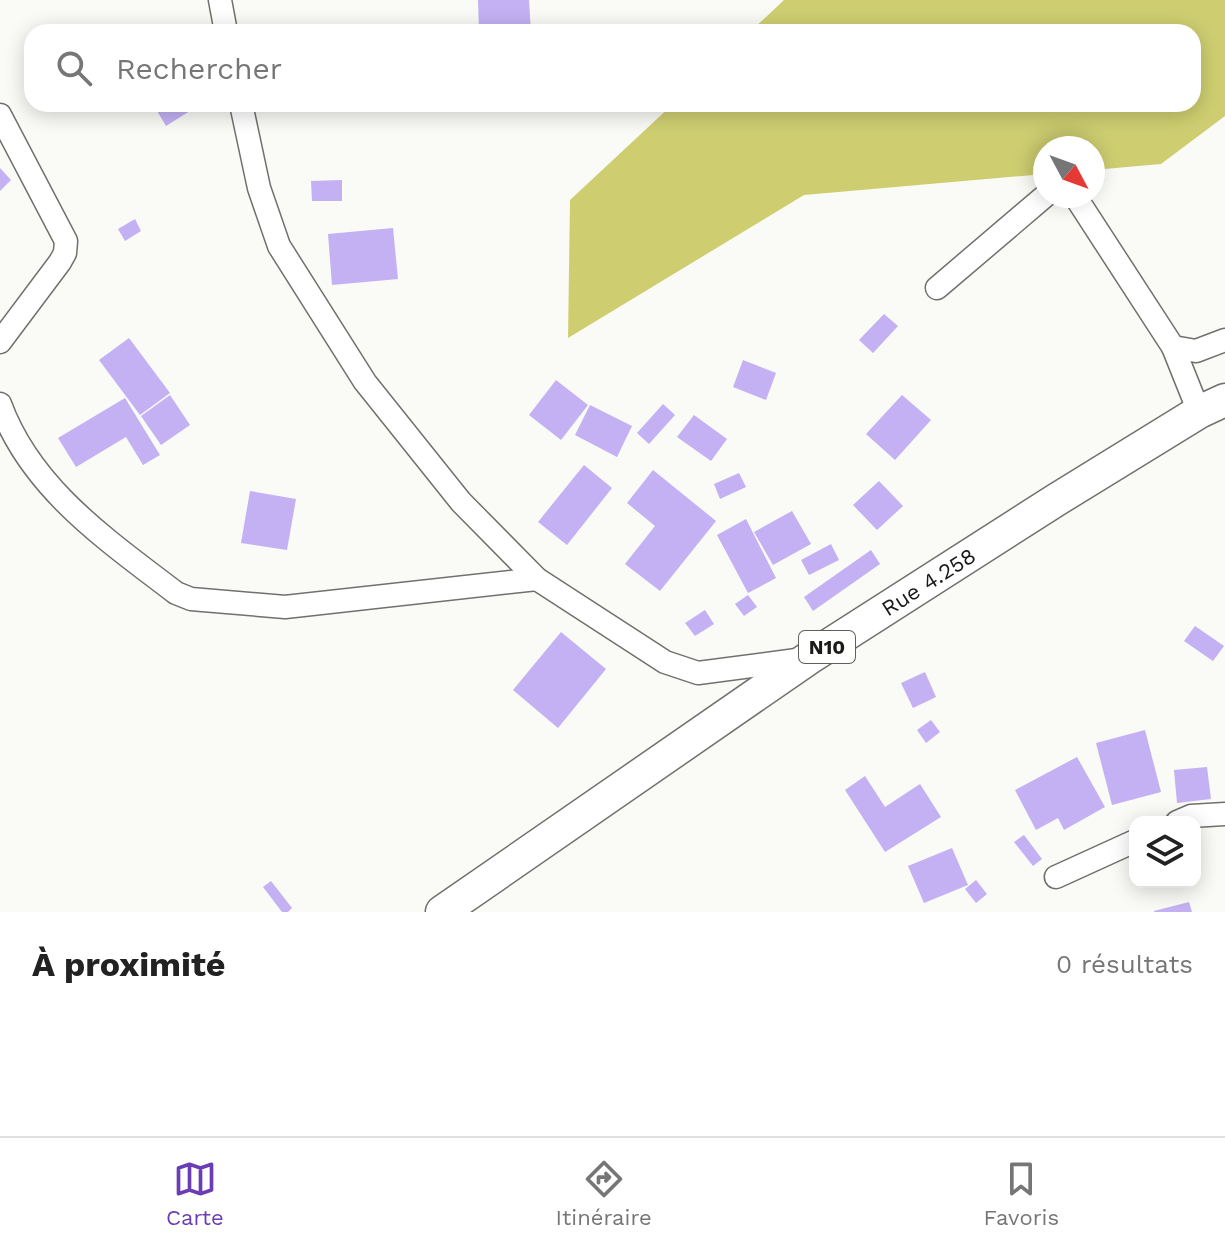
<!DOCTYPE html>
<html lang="fr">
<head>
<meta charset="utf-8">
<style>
  :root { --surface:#fff; --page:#f2f2f2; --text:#222; --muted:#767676; --line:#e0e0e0; --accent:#6b3db5 }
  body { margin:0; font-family:"Work Sans",sans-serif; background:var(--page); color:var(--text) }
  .controls { position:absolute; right:24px; bottom:24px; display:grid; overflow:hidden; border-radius:16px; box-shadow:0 4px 20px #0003 }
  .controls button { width:72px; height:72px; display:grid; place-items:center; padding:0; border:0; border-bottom:2px solid var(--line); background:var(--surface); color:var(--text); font:40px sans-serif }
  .compass { position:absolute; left:1033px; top:136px; width:72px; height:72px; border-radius:50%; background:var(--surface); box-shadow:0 4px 20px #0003; rotate:131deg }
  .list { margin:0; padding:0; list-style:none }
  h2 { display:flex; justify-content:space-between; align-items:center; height:104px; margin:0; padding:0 32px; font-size:34px }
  h2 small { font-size:26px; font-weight:400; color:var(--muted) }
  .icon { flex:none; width:44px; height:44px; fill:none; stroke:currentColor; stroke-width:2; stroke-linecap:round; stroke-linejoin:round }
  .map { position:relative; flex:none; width:1225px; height:912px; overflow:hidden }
  .search { position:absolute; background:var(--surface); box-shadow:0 4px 20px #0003; left:24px; right:24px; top:24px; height:88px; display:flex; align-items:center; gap:20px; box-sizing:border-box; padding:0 28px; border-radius:24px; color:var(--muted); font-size:30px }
  .sheet { height:224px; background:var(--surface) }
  nav { display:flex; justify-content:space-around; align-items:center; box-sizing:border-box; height:112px; border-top:2px solid var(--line); background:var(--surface); font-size:22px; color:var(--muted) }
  nav a { display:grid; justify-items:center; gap:4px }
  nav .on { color:var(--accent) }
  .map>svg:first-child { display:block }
</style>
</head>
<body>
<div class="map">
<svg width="1225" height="912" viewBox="0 0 1225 912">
  <rect width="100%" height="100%" fill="#fafaf6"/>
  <polygon fill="#cece71" points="784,0 1225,0 1225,116 1161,164 1093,170 1093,148 1045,148 1045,174 804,195 568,338 570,200 673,104 1193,104 1193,32 750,32"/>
  <g fill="#c3b1f3">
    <polygon points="478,0 529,0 531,32 479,32"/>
    <polygon points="153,104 201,104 166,126"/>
    <polygon points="0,168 11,180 0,191"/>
    <polygon points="342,180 342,201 312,201 311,181"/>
    <polygon points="135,219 141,231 125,241 118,229"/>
    <polygon points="393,228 398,279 332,285 328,234"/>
    <polygon points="884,314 898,326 873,353 859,340"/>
    <polygon points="129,338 170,393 140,415 99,360"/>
    <polygon points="743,360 776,373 766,400 733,387"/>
    <polygon points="556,380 588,405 561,440 529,415"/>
    <polygon points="170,395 190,425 161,445 141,416"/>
    <polygon points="902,395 931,420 895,460 866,434"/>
    <polygon points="125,398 160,455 143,465 126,437 76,467 58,438"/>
    <polygon points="663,404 675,415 649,444 637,433"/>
    <polygon points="590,405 632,426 617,457 575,435"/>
    <polygon points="694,415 727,439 711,461 677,437"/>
    <polygon points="584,465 612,488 567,545 538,522"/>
    <polygon points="653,470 716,521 660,591 625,564 655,526 627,503"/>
    <polygon points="739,473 746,487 720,499 714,484"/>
    <polygon points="879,481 903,506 877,530 853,505"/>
    <polygon points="250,491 296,499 287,550 241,543"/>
    <polygon points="792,511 811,544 773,565 754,532"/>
    <polygon points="746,519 776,578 748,593 717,535"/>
    <polygon points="831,544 839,560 809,575 801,560"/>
    <polygon points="871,550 880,564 813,611 804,597"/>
    <polygon points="748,595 757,607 744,616 735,604"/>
    <polygon points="705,610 714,624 695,636 685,623"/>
    <polygon points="1195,626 1224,646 1213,661 1184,641"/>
    <polygon points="561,632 606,669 558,728 513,690"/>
    <polygon points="925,672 936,697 913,708 901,683"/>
    <polygon points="931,720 940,732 926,743 917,730"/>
    <polygon points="1145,730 1161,792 1112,805 1096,743"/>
    <polygon points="1077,757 1105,807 1064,830 1058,818 1036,830 1015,790"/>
    <polygon points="1207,767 1211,799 1177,803 1174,770"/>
    <polygon points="865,776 885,807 920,784 941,817 885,852 845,790"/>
    <polygon points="1024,835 1042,859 1033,866 1014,842"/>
    <polygon points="952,848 968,885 924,903 908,866"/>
    <polygon points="976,880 987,894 976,903 965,889"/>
    <polygon points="271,881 292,908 288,912 282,912 263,887"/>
    <polygon points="1189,902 1192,912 1154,912 1154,911"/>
  </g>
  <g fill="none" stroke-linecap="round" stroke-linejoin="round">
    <g stroke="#70706d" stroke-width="25">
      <g id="minor">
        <polyline points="220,0 226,32"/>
        <polyline points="241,104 259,188 279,246 365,382 461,502 537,579 665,662 698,673 804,659"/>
        <polyline points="0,115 66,241 65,253 60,262 0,342"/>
        <polyline points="1075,196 1173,347 1196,351 1225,340"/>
        <polyline points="937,288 1045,196"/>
        <polyline points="1173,347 1199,412"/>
        <path d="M0,404c31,85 107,136 176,189l15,6 94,8 252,-28"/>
        <polyline points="1177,822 1191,816 1225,814"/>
        <polyline points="1056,877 1135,841"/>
      </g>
    </g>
    <g stroke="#70706d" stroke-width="35">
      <g id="highway">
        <path id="s1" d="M442,912l367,-254 247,-158 143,-88 26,-12"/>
      </g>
    </g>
    <use href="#minor" stroke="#fff" stroke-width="22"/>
    <use href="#highway" stroke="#fff" stroke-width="32"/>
  </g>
  <g text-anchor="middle" stroke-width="6" stroke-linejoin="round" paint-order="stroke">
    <rect fill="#fffffe" stroke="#5f5f5e" stroke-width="2" x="799" y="631" width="56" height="32" rx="6"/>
    <g font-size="20" font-weight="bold" fill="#1a1a19">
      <text x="827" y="654">N10</text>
    </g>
    <g font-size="22" fill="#1a1a19" stroke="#fffffe">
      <text dy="8" stroke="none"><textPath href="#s1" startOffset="588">Rue 4.258</textPath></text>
    </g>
  </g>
</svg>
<div class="controls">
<button><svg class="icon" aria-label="layers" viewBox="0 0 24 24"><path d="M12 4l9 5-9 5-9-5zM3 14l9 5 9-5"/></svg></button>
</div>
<svg class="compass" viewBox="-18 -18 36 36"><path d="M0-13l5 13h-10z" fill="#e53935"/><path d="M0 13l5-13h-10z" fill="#767676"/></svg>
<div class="search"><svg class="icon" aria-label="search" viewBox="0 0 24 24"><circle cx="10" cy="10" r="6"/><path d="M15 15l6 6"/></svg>Rechercher</div>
</div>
<section class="sheet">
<h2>À proximité<small>0 résultats</small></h2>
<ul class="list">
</ul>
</section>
<nav>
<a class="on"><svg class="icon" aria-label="map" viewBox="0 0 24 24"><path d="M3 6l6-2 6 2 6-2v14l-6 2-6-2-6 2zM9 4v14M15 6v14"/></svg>Carte</a>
<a><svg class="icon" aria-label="directions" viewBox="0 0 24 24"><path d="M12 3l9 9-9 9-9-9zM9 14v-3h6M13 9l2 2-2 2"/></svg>Itinéraire</a>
<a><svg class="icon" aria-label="saved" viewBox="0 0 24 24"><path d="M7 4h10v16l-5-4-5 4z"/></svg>Favoris</a>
</nav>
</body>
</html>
